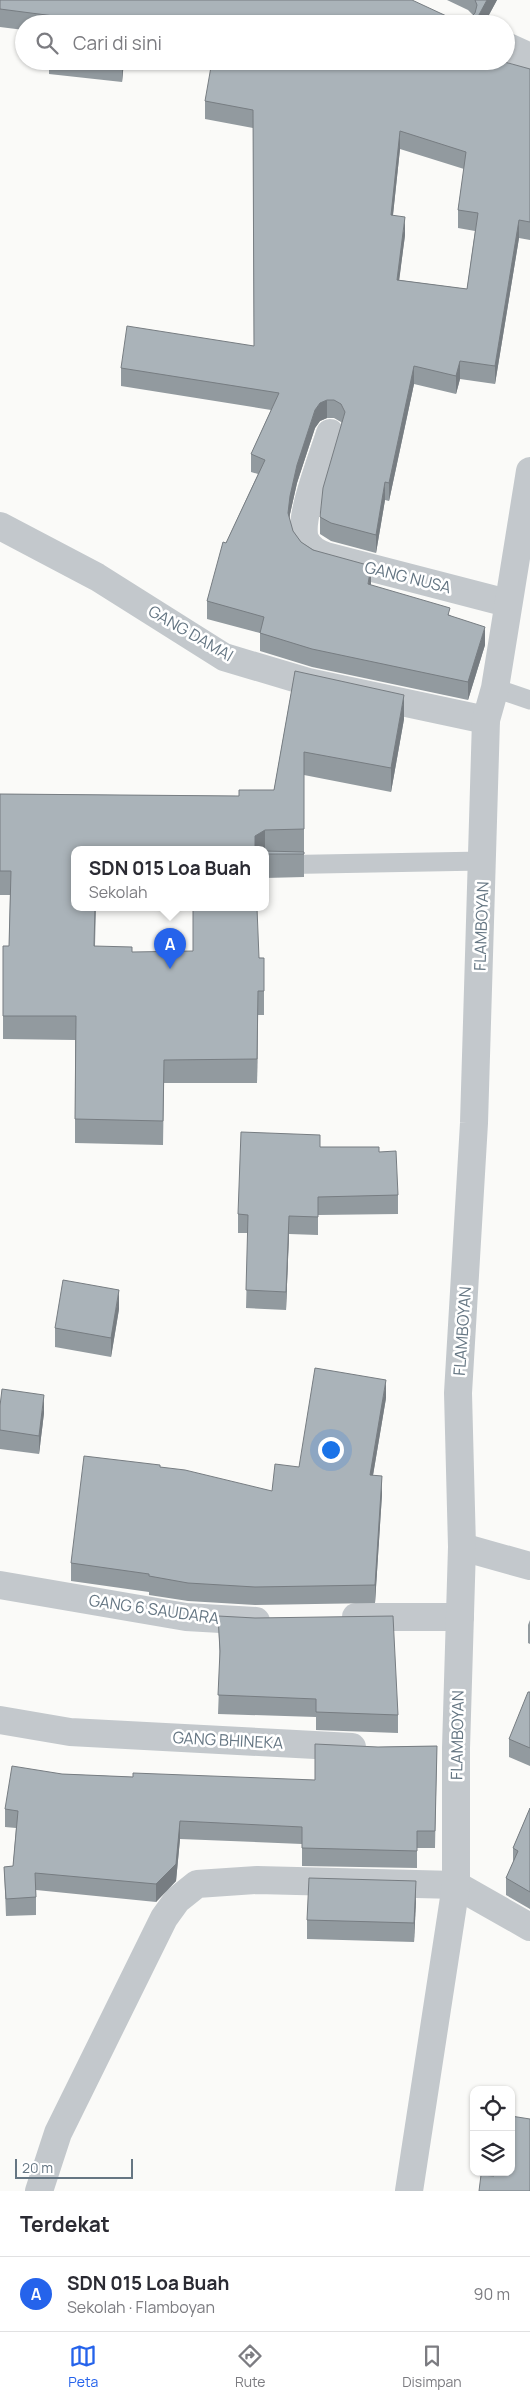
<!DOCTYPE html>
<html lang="id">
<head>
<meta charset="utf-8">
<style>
  :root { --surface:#fff; --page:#f7f7f7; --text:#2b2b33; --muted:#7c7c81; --line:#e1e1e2; --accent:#2563eb }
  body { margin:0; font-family:Manrope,sans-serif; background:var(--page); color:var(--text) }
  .controls { position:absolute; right:15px; bottom:15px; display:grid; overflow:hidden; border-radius:10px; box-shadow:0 1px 4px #0004 }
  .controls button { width:45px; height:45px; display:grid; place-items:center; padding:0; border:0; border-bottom:1px solid var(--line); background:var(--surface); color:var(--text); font:25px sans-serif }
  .scale { position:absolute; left:15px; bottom:12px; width:118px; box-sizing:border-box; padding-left:5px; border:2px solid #657683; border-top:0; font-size:14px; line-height:18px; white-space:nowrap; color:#657683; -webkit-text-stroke:4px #fff; paint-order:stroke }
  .you { position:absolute; left:330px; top:1449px; width:18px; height:18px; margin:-12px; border:4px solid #fff; border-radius:50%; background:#1a73e8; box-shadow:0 0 0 8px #1a73e833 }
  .badge { display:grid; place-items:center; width:32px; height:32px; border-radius:50%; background:var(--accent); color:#fff; font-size:16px; font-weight:700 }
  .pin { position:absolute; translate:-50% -41px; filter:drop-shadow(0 1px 2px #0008) }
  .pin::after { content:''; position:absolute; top:26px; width:18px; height:15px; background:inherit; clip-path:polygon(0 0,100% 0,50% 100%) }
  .popup { position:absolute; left:71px; top:846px; width:198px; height:65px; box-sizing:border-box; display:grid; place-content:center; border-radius:10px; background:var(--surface); filter:drop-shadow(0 1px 4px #0005); font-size:16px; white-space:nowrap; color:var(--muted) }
  .popup b { font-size:19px; color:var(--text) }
  .popup::after { content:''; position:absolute; left:50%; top:100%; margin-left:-10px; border:10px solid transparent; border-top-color:var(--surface) }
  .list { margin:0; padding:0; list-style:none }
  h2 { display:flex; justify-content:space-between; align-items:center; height:65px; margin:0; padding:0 20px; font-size:21px }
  h2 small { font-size:16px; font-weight:400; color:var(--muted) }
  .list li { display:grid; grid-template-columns:32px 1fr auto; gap:15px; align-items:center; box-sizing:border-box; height:75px; padding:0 20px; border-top:1px solid var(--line) }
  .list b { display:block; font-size:19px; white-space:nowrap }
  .list p { margin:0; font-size:16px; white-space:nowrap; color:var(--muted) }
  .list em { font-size:16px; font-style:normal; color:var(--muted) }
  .icon { flex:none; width:28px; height:28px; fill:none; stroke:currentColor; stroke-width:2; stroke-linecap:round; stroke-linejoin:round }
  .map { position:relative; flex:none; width:530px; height:2191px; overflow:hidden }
  .search { position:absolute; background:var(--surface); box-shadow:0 1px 4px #0004; left:15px; right:15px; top:15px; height:55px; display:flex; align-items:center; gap:12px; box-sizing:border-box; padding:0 18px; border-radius:28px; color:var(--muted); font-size:19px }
  .sheet { height:140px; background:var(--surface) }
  nav { display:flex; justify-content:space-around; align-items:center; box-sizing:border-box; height:70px; border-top:1px solid var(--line); background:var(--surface); font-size:14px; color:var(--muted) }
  nav a { display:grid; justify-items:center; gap:2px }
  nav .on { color:var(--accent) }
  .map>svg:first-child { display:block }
</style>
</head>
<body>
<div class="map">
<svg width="530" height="2191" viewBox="0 0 530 2191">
  <rect width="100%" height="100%" fill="#fafaf8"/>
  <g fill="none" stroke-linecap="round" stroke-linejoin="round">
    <g stroke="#c3c8cc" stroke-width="19">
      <polyline points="495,688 530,700"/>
      <polyline points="265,865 483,861"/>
    </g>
    <g stroke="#c3c8cc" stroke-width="28">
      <polyline points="506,46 530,57"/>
      <path d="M330,433c-7,23 -32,85 -25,106 4,10 12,14 21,17l181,47"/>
      <polyline points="0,526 97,577 224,657 308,682 486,720"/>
      <polyline points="462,1547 530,1566"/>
      <polyline points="0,1585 186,1617 256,1621"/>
      <polyline points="356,1617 460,1617"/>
      <polyline points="0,1720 70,1732 352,1747"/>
      <polyline points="39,2191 58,2133 164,1918 177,1900 197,1884 257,1880 456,1885 530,1927"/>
      <polyline points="409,2191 456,1885 456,1748 462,1547 458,1393 474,1123 486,720 495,688 530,471"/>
    </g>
  </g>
  <g fill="#929a9f" fill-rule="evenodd">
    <polygon points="0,0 455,20 462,22 469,19 473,15 468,10 447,0 497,0 484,24 24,24 24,30 0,27"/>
    <polygon points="49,61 124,61 122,82 49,74"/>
    <path d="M530,69v171l-11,-2 -24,146 -35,-5 -4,15 -42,-10 -25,117 -4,-1 -9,53 -45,-12 -11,-7v-17l22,-93 -1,-2 -7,-4h-7l-7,3 -5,7 -18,55 -7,31 -1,4 4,13 8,11 70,43 79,30 35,30 -17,55 -156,-33 -52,-16v-18l-53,-14v-18l19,-58 32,-69 -7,-2v-18l20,-44 -150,-24v-18l133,-22 -1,-218 -48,-9v-18zM400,149l64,20 -6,41v18l17,3 -8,58 -68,-9 6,-45 -12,-20z"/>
    <polygon points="295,671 404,719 391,792 304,775 304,877 265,878 265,850 75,850 75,908 96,908 95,946 132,952 264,958 264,1015 258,1015 257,1083 164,1083 163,1145 75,1143 75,1040 3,1039 3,946 9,946 10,895 0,895 0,794 239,796 274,790"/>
    <polygon points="320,1147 379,1152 398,1195 398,1214 318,1215 318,1235 289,1234 286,1310 246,1308 248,1233 238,1233 238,1214"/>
    <polygon points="119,1309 111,1357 55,1347 55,1328"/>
    <polygon points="386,1398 373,1475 382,1494 375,1603 255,1605 188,1601 149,1595 149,1592 71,1581 71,1563 160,1467 272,1491 299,1467"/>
    <polygon points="0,1406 44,1413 39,1454 0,1449"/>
    <polygon points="218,1616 398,1715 398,1733 316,1730 316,1717 218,1714 220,1662"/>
    <polygon points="530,1620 530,1644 528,1643 528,1625"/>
    <polygon points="530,1692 530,1766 509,1757 509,1739"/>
    <polygon points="437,1746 435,1848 417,1848 417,1868 302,1866 302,1844 180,1839 176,1881 156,1902 36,1890 36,1915 6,1916 4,1867 13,1866 16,1828 5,1827 5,1809 62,1774 133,1777 315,1780 378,1747"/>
    <polygon points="530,1808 530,1909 506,1895 506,1878 513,1863 513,1848"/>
    <polygon points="416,1900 414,1942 307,1939 307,1920"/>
  </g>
  <g fill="#777d82">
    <polygon points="487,0 497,0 484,24 474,24"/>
    <polygon points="123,61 124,61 122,82 122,64"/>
    <polygon points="400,131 400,149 391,233 391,215"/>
    <polygon points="405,217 405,235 397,297 397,280"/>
    <polygon points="519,220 519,238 495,384 495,366"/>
    <polygon points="460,361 460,379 456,394 456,376"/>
    <polygon points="414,366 414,384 389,501 389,483"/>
    <polygon points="327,400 327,418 320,421 315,428 297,483 290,514 288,531 288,513 290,496 297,465 315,410 320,403"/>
    <polygon points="385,482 385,500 376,553 376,535"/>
    <polygon points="371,566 371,584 368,602 368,584"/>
    <polygon points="485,627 485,645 468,700 468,682"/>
    <polygon points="404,695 404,719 391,792 391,768"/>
    <polygon points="265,830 265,850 255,850 255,836"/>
    <polygon points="258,991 258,1015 257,1083 257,1059"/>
    <polygon points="289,1216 289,1234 286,1310 286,1292"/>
    <polygon points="119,1290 119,1309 111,1357 111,1338"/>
    <polygon points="386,1380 386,1398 370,1493 370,1475"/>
    <polygon points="44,1395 44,1413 39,1454 39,1436"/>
    <polygon points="382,1476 382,1494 375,1603 375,1585"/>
    <polygon points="180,1821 180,1839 176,1881 156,1902 156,1884"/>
    <polygon points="416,1881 416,1900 414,1942 414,1923"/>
  </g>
  <g fill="#aab3b9" stroke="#777d82" fill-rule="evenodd">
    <polygon points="0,0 412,0 455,20 462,22 469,19 475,13 477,5 475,0 487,0 474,24 53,24 54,16 0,9"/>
    <polygon points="97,61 123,61 122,64"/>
    <path d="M212,61h289l29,8v153l-11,-2 -24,146 -35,-5 -4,15 -42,-10 -25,117 -4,-1 -9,53 -45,-12 -11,-6 3,-29 22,-76 -4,-8 -7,-4h-7l-7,3 -5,7 -18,55 -7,31 -2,17 5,18 8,11 12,8 58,16 -3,18 82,24 -2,7 37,12 -17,55 -156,-33 -52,-16 4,-16 -57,-16 16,-59 3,1 39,-83 -14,-6 28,-61 -158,-25 6,-42 127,20 -1,-236 -48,-9zM400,131l66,21 -8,58 20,3 -11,76 -70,-9 8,-63 -14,-2z"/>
    <polygon points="295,671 404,695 391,768 304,752 304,829 265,830 255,836 255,847 259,850 75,850 75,908 95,908 94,946 132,947 132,952 193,951 193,908 257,908 259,958 264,958 264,991 258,991 257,1059 164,1060 163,1121 75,1119 76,1016 3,1016 3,946 9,946 11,871 0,871 0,794 239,796 239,790 274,790"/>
    <polygon points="265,851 304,852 304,854 265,854"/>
    <polygon points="241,1132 320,1135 320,1147 379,1147 379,1152 396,1151 398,1195 318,1197 318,1217 289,1216 286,1292 246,1290 248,1215 238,1214"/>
    <polygon points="63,1280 119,1290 111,1338 55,1328"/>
    <polygon points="315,1368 386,1380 370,1475 382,1476 375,1585 255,1587 188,1583 149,1576 149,1574 71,1563 84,1456 160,1465 160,1467 185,1470 272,1491 275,1464 299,1467"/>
    <polygon points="2,1389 44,1395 39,1436 0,1430 0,1406"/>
    <polygon points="218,1616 255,1618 393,1616 398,1715 316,1712 316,1699 218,1695 220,1651"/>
    <polygon points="528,1692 530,1692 530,1748 509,1739"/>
    <polygon points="315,1744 378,1747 437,1746 435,1831 417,1831 417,1851 302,1848 302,1827 180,1821 176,1864 156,1884 35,1873 36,1897 6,1899 4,1867 13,1866 18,1811 5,1809 12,1766 62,1774 133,1777 133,1773 315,1780"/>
    <polygon points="530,1808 530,1892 506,1878 518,1851 513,1848"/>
    <polygon points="309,1878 416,1881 414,1923 307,1920"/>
    <polygon points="511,2116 530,2119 530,2191 479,2191 481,2175 494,2176 494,2172 511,2172"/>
  </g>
  <g text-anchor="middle" stroke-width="5" stroke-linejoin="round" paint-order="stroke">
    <g font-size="16" fill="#657683" stroke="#fff">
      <text transform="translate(408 577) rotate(14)" y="6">GANG NUSA</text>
      <text transform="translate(191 633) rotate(30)" y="6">GANG DAMAI</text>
      <text transform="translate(481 926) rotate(-88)" y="6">FLAMBOYAN</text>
      <text transform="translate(462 1331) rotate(-86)" y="6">FLAMBOYAN</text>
      <text transform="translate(154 1609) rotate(8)" y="6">GANG 6 SAUDARA</text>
      <text transform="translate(457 1735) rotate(-89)" y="6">FLAMBOYAN</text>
      <text transform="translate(228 1740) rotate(3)" y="6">GANG BHINEKA</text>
    </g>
  </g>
</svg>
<div class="controls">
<button><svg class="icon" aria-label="locate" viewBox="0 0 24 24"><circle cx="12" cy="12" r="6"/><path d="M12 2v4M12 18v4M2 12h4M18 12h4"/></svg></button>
<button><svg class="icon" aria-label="layers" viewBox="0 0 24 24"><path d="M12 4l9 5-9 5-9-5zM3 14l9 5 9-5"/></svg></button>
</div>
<div class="scale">20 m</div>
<div class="you"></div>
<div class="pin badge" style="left:170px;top:969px">A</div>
<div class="popup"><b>SDN 015 Loa Buah</b>Sekolah</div>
<div class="search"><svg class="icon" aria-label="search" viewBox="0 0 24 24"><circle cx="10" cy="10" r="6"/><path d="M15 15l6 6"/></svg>Cari di sini</div>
</div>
<section class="sheet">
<h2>Terdekat<small></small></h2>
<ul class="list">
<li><span class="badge">A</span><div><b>SDN 015 Loa Buah</b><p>Sekolah · Flamboyan</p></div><em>90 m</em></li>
</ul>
</section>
<nav>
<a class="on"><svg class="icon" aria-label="map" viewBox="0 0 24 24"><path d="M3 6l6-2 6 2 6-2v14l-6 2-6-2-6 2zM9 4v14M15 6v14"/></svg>Peta</a>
<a><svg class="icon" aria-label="directions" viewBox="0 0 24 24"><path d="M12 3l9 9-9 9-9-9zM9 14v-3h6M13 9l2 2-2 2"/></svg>Rute</a>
<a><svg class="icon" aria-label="saved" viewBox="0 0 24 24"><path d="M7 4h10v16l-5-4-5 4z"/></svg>Disimpan</a>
</nav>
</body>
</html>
